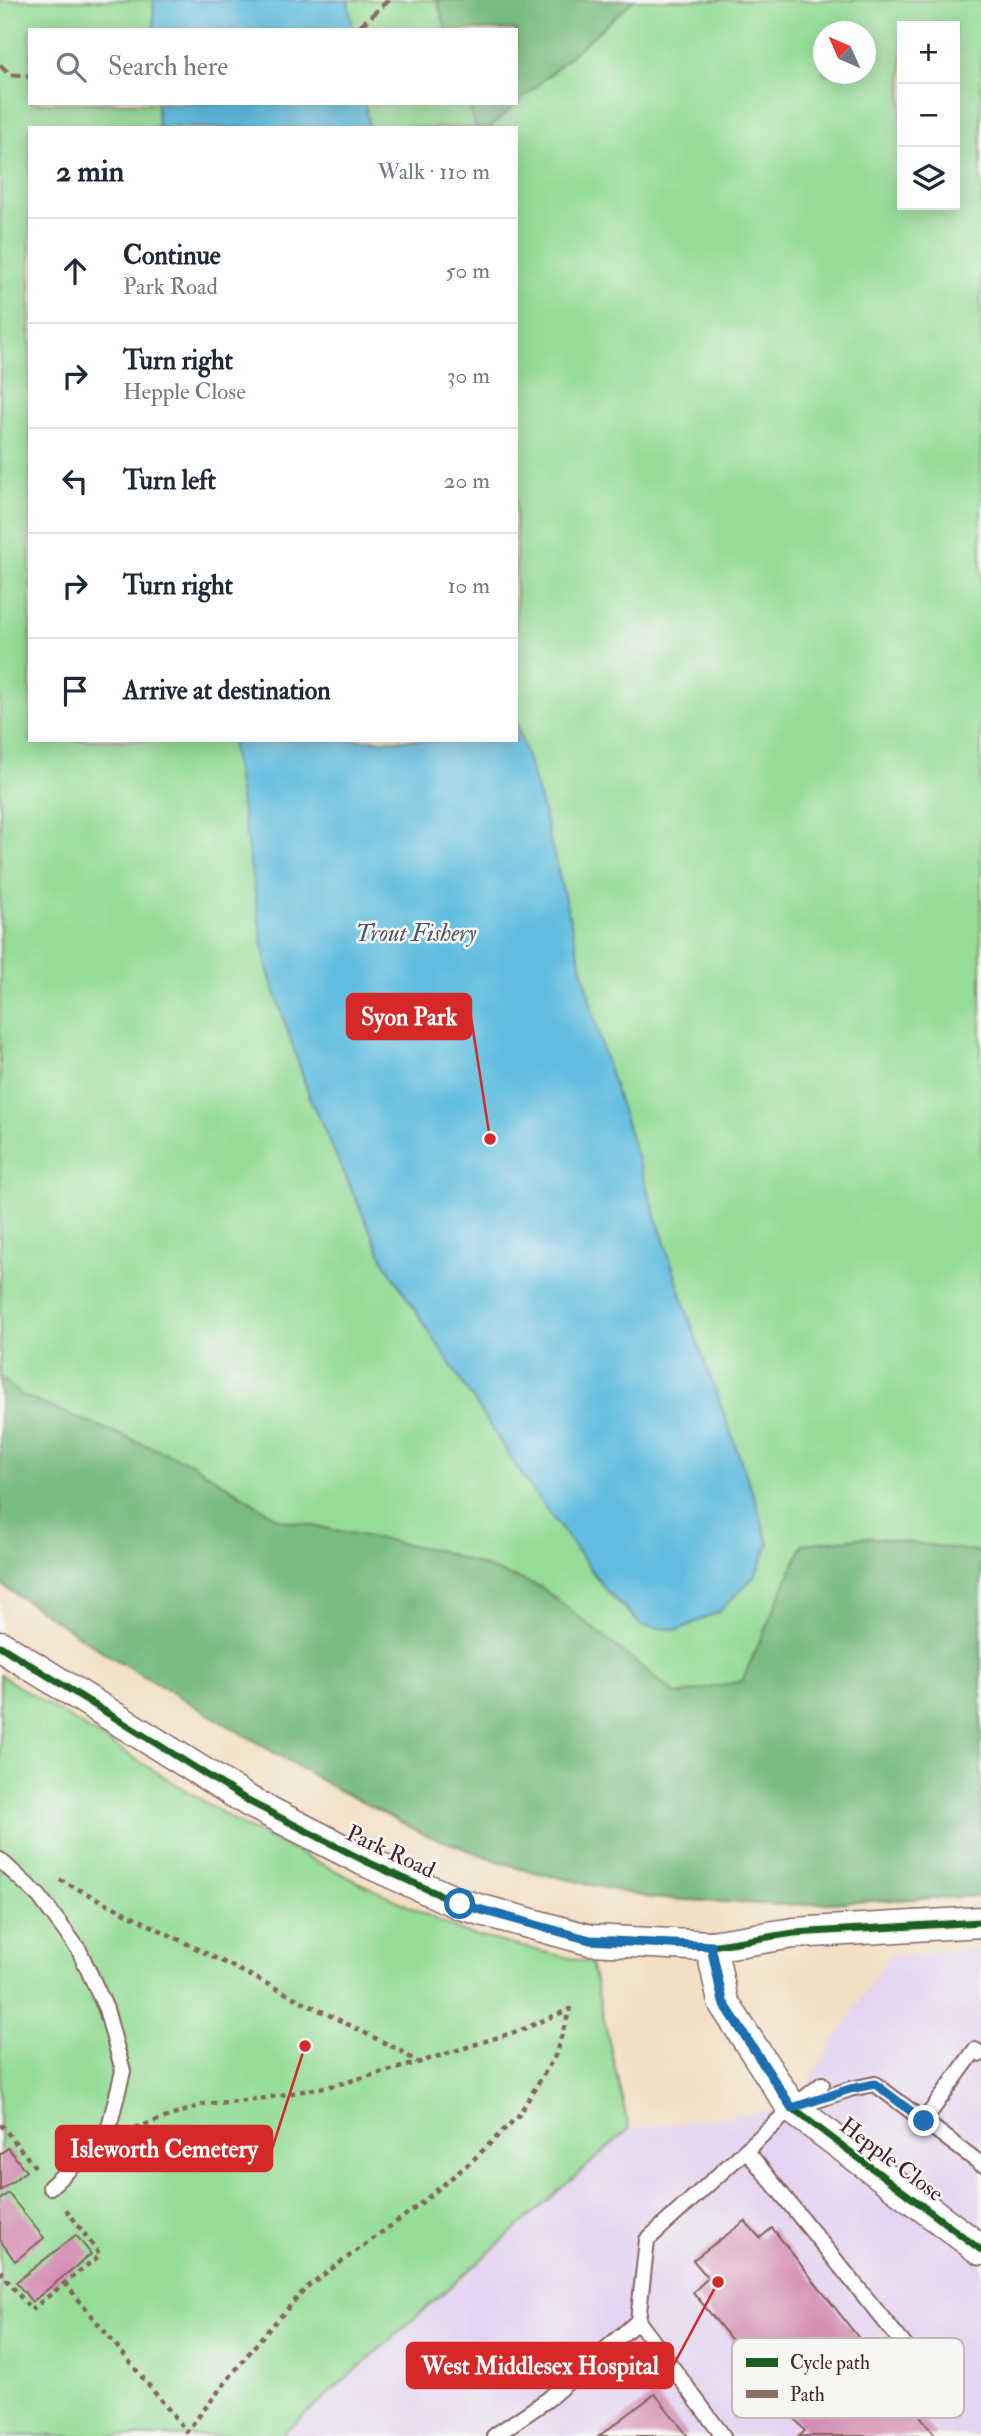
<!DOCTYPE html>
<html lang="en">
<head>
<meta charset="utf-8">
<style>
  :root { --surface:#fff; --page:#f6f6f7; --text:#1f2937; --muted:#747a83; --line:#e0e1e3 }
  body { margin:0; font-family:"IM FELL Double Pica",serif; background:var(--page); color:var(--text) }
  .controls { position:absolute; right:21px; top:21px; display:grid; overflow:hidden; border-radius:0px; box-shadow:0 4px 18px #0003 }
  .controls button { width:63px; height:63px; display:grid; place-items:center; padding:0; border:0; border-bottom:2px solid var(--line); background:var(--surface); color:var(--text); font:35px sans-serif }
  .compass { position:absolute; left:813px; top:21px; width:63px; height:63px; border-radius:50%; background:var(--surface); box-shadow:0 4px 18px #0003; rotate:315deg }
  .stop { position:absolute; width:21px; height:21px; margin:-16px; border:5px solid #1f6fb2; border-radius:50%; background:#fff }
  .stop.end { background:#1f6fb2; border-color:#fff; box-shadow:0 2px 7px #0008 }
  .list { margin:0; padding:0; list-style:none }
  h2 { display:flex; justify-content:space-between; align-items:center; height:91px; margin:0; padding:0 28px; font-size:30px }
  h2 small { font-size:23px; font-weight:400; color:var(--muted) }
  .list li { display:grid; grid-template-columns:46px 1fr auto; gap:21px; align-items:center; box-sizing:border-box; height:105px; padding:0 28px; border-top:2px solid var(--line) }
  .list b { display:block; font-size:26px; white-space:nowrap }
  .list p { margin:0; font-size:23px; white-space:nowrap; color:var(--muted) }
  .list em { font-size:23px; font-style:normal; color:var(--muted) }
  .icon { flex:none; width:38px; height:38px; fill:none; stroke:currentColor; stroke-width:2; stroke-linecap:round; stroke-linejoin:round }
  .map { position:relative; flex:none; width:981px; height:2436px; overflow:hidden }
  .search { position:absolute; background:var(--surface); box-shadow:0 4px 18px #0003; left:28px; top:28px; width:490px; height:77px; display:flex; align-items:center; gap:18px; box-sizing:border-box; padding:0 24px; border-radius:0px; color:var(--muted); font-size:26px }
  .panel { position:absolute; background:var(--surface); box-shadow:0 4px 18px #0003; left:28px; top:126px; width:490px; height:616px; border-radius:0px }
  .map>svg:first-child { display:block }
</style>
</head>
<body>
<div class="map">
<svg width="981" height="2436" viewBox="0 0 981 2436">
  <rect width="100%" height="100%" fill="#f6f6f2"/>
  <filter id="ink" filterUnits="userSpaceOnUse"><feTurbulence type="fractalNoise" baseFrequency=".0143" numOctaves="2"/><feDisplacementMap in="SourceGraphic" scale="14" xChannelSelector="R" yChannelSelector="G"/><feConvolveMatrix kernelMatrix="1 2 1 2 8 2 1 2 1" color-interpolation-filters="sRGB"/></filter>
  <filter id="wash" filterUnits="userSpaceOnUse"><feTurbulence type="fractalNoise" baseFrequency=".00686" numOctaves="4" result="noise"/><feDisplacementMap in="SourceGraphic" scale="28" xChannelSelector="R" yChannelSelector="G"/><feGaussianBlur stdDeviation="1.57" result="paint"/><feColorMatrix in="noise" values="0 0 0 0 0 0 0 0 0 0 0 0 0 0 0 0 0 1.4 0 .05"/><feComposite in="paint" operator="in"/></filter>
  <g filter="url(#wash)">
    <rect width="100%" height="100%" fill="#f2e0c5"/>
    <polygon fill="#e4d3f1" points="981,1950 981,2436 281,2436 629,2129 792,2108 889,1955"/>
    <g fill="#95dd97" stroke="#707e61" stroke-width="2" fill-rule="evenodd">
      <path d="M0,0h981v1866l-981,-329zM902,26h53v179h-53zM30,30h486v73h-486zM824,32h42v42h-42zM30,128h486v612h-486z"/>
      <polygon points="0,1675 245,1827 464,1933 591,1963 629,2129 281,2436 0,2436"/>
    </g>
    <g fill="#78bc80" stroke="#616e56" stroke-width="2">
      <polygon points="437,0 634,0 489,128 476,128 468,103 516,103 516,30 446,30"/>
      <polygon points="0,1377 23,1396 191,1463 279,1519 441,1551 541,1587 677,1695 742,1681 803,1544 870,1537 981,1552 981,1896 783,1905 650,1898 521,1869 424,1834 331,1786 108,1655 0,1584"/>
    </g>
    <g fill="#61bddf" stroke="#566e85" stroke-width="2">
      <polygon points="153,0 348,0 353,30 154,30"/>
      <polygon points="157,103 365,103 369,128 158,128"/>
      <polygon points="516,721 542,807 602,1048 690,1321 755,1499 769,1544 755,1576 719,1612 678,1630 642,1626 606,1590 527,1483 386,1265 311,1101 266,965 231,740 516,740"/>
    </g>
    <g id="blocks">
      <g fill="#d48db3">
        <polygon points="8,2148 26,2171 0,2191 0,2154"/>
        <polygon points="8,2193 44,2238 15,2261 0,2240 0,2200"/>
        <polygon points="745,2221 760,2238 772,2228 936,2436 799,2436 805,2431 693,2292 708,2278 693,2260"/>
        <polygon points="76,2235 91,2254 32,2302 16,2282"/>
        <polygon points="655,2394 688,2436 599,2436"/>
      </g>
    </g>
  </g>
  <g filter="url(#ink)">
    <use href="#blocks" fill-opacity="0" stroke="#856361" stroke-width="2"/>
    <g fill="none" stroke-linecap="round" stroke-linejoin="round">
      <g stroke="#856361" stroke-width="18">
        <g id="service">
          <polyline points="0,1860 39,1896 79,1950 106,2009 123,2071 107,2135 50,2187"/>
          <polyline points="803,2105 850,2089 875,2084 981,2164"/>
          <polyline points="924,2121 975,2050 981,2054"/>
          <polyline points="746,2150 918,2362"/>
          <polyline points="638,2321 723,2436"/>
          <polyline points="494,2436 547,2400 638,2321 647,2240 792,2108 822,2084"/>
        </g>
      </g>
      <g stroke="#856361" stroke-width="33">
        <g id="minor">
          <polyline points="0,1646 250,1802 363,1860 460,1904 590,1940 711,1946 794,1933 981,1922"/>
          <polyline points="711,1946 723,2002 792,2108 981,2250"/>
        </g>
      </g>
      <g stroke="#856361" stroke-width="4.5" stroke-dasharray="5 5" stroke-linecap="butt">
        <polyline points="60,1880 401,2051 417,2062"/>
        <polyline points="0,2127 2,2126 35,2167"/>
        <polyline points="135,2128 205,2104 265,2098 336,2085 417,2063 521,2030 570,2009 555,2056 518,2116 472,2161 414,2209 308,2286 261,2338 183,2436"/>
        <polyline points="0,2271 31,2310 100,2255 63,2205"/>
        <polyline points="65,2283 187,2432"/>
      </g>
      <use href="#service" stroke="#fff" stroke-width="14"/>
      <use href="#minor" stroke="#fff" stroke-width="30"/>
      <g stroke="#8d6e63" stroke-width="5" stroke-dasharray="10 5" stroke-linecap="butt">
        <polyline points="345,30 359,27 389,0"/>
        <polyline points="0,65 10,75 30,76"/>
      </g>
      <g stroke="#f6f6f2" stroke-width="11">
        <g id="cycleway">
          <polyline points="0,1646 250,1802 363,1860 460,1904 590,1940 711,1946 794,1933 981,1922"/>
          <polyline points="711,1946 723,2002 792,2108 981,2250"/>
        </g>
      </g>
      <use href="#cycleway" stroke="#1b5e20" stroke-width="7"/>
    </g>
  </g>
  <g fill="none" stroke-linecap="round" stroke-linejoin="round" filter="url(#ink)">
    <polyline stroke="#1f6fb2" stroke-width="9" points="460,1904 590,1940 711,1946 723,2002 792,2108 850,2089 875,2084 924,2121"/>
  </g>
  <g text-anchor="middle" stroke-width="5" stroke-linejoin="round" paint-order="stroke">
    <g font-size="23" fill="#4a1f2b" stroke="#f6f6f2">
      <text transform="translate(391 1851) rotate(25)" y="8">Park Road</text>
      <text transform="translate(892 2159) rotate(37)" y="8">Hepple Close</text>
    </g>
    <g font-size="24" font-style="italic" fill="#52566a" stroke="#f6f6f2">
      <text x="416" y="941">Trout Fishery</text>
    </g>
  </g>
  <rect x="732" y="2338" width="232" height="80" rx="10" fill="#f6f6f2" stroke="#c2b6b6" stroke-width="2"/>
  <rect x="746" y="2358" width="32" height="9" fill="#1b5e20"/>
  <rect x="746" y="2390" width="32" height="8" fill="#8d6e63"/>
  <g font-size="19" fill="#4a1f2b">
    <text x="790" y="2369">Cycle path</text>
    <text x="790" y="2401">Path</text>
  </g>
  <path fill="none" stroke="#d62828" stroke-width="2.5" d="M490 1139L471 1017M305 2046L272 2149M718 2282L673 2366"/>
  <g fill="#d62828" stroke="#f6f6f2" stroke-width="2.5">
    <circle cx="490" cy="1139" r="7"/>
    <circle cx="305" cy="2046" r="7"/>
    <circle cx="718" cy="2282" r="7"/>
  </g>
  <g fill="#d62828" stroke="#d62828" stroke-width="2.5">
    <rect x="347" y="994" width="124" height="45" rx="7"/>
    <rect x="56" y="2126" width="216" height="45" rx="7"/>
    <rect x="407" y="2343" width="266" height="45" rx="7"/>
  </g>
  <g font-size="24" text-anchor="middle" font-weight="bold" fill="#fff">
    <text x="409" y="1025">Syon Park</text>
    <text x="164" y="2157">Isleworth Cemetery</text>
    <text x="540" y="2374">West Middlesex Hospital</text>
  </g>
</svg>
<div class="controls">
<button>+</button>
<button>−</button>
<button><svg class="icon" aria-label="layers" viewBox="0 0 24 24"><path d="M12 4l9 5-9 5-9-5zM3 14l9 5 9-5"/></svg></button>
</div>
<svg class="compass" viewBox="-18 -18 36 36"><path d="M0-13l5 13h-10z" fill="#e53935"/><path d="M0 13l5-13h-10z" fill="#747a83"/></svg>
<div class="stop" style="left:460px;top:1904px"></div>
<div class="stop end" style="left:924px;top:2121px"></div>
<div class="search"><svg class="icon" aria-label="search" viewBox="0 0 24 24"><circle cx="10" cy="10" r="6"/><path d="M15 15l6 6"/></svg>Search here</div>
<section class="panel">
<h2>2 min<small>Walk · 110 m</small></h2>
<ul class="list">
<li><svg class="icon" aria-label="ahead" viewBox="0 0 24 24"><path d="M12 20V5M6 11l6-6 6 6"/></svg><div><b>Continue</b><p>Park Road</p></div><em>50 m</em></li>
<li><svg class="icon" aria-label="right" viewBox="0 0 24 24"><path d="M7 20v-9h11M14 6l5 5-5 5"/></svg><div><b>Turn right</b><p>Hepple Close</p></div><em>30 m</em></li>
<li><svg class="icon" aria-label="left" viewBox="0 0 24 24"><path d="M17 20v-9H6M10 6l-5 5 5 5"/></svg><div><b>Turn left</b></div><em>20 m</em></li>
<li><svg class="icon" aria-label="right" viewBox="0 0 24 24"><path d="M7 20v-9h11M14 6l5 5-5 5"/></svg><div><b>Turn right</b></div><em>10 m</em></li>
<li><svg class="icon" aria-label="arrive" viewBox="0 0 24 24"><path d="M6 21V4h12l-3 4 3 4H6"/></svg><div><b>Arrive at destination</b></div></li>
</ul>
</section>
</div>
</body>
</html>
